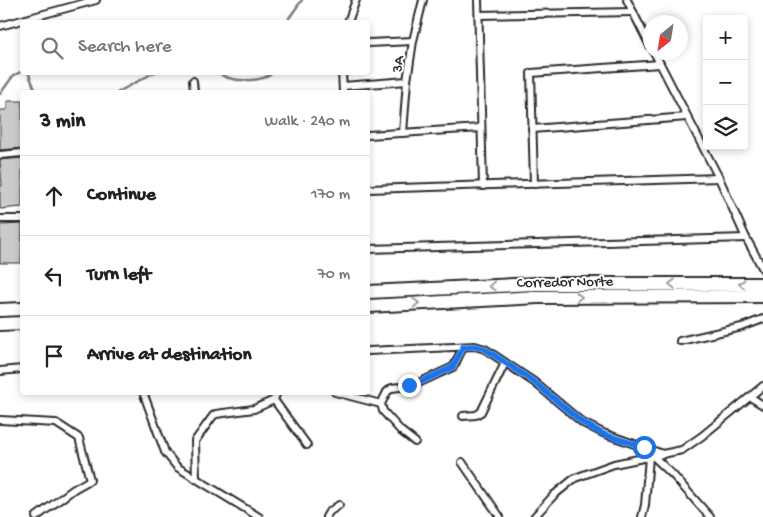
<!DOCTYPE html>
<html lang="en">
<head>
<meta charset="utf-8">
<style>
  :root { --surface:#fff; --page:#f2f2f2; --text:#202124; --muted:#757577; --line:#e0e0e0 }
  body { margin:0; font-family:"Gochi Hand",sans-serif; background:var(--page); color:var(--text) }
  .controls { position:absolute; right:15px; top:15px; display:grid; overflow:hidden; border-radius:5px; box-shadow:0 2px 8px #0003 }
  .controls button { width:45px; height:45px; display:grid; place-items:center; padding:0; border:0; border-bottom:1px solid var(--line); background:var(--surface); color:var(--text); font:25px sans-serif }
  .compass { position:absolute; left:643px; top:15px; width:45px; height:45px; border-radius:50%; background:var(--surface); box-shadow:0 2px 8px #0003; rotate:210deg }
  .stop { position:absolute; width:15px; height:15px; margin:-11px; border:4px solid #1a73e8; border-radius:50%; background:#fff }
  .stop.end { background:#1a73e8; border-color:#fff; box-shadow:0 1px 5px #0008 }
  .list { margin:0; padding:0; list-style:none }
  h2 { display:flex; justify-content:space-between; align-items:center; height:65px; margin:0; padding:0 20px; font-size:21px }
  h2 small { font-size:16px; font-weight:400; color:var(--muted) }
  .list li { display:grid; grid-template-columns:32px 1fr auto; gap:15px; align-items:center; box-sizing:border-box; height:80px; padding:0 20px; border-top:1px solid var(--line) }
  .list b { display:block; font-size:19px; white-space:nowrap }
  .list em { font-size:16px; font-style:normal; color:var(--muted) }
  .icon { flex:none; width:28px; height:28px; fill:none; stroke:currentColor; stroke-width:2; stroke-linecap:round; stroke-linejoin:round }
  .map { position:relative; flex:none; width:763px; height:517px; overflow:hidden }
  .search { position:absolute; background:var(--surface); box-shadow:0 2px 8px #0003; left:20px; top:20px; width:350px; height:55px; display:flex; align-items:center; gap:12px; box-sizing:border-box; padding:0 18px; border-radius:5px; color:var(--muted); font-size:19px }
  .panel { position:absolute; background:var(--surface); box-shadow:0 2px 8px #0003; left:20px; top:90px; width:350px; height:305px; border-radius:5px }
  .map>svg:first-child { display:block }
</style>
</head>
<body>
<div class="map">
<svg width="763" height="517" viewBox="0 0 763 517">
  <rect width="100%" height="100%" fill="#fff"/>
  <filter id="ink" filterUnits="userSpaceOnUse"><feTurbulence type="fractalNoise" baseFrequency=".02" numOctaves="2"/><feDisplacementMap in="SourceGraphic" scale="10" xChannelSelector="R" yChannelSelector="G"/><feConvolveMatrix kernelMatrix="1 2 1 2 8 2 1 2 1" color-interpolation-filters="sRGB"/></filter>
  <g filter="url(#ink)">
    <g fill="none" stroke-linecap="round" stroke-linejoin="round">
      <g stroke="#7e7e7e" stroke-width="2.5">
        <polyline points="289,22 289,18 302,0"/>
        <polyline points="28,72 36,92"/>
        <path d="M218,72c11,11 44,11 56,0"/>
        <polyline points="118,92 155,72"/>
        <polyline points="0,94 13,76 22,71"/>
      </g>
    </g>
    <g fill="#cbcbcb" stroke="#2b2b2b">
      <polygon points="7,101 22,101 22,148 0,150 0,110 7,110"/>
      <polygon points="22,158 22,207 0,209 0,186 2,186 0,160"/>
      <polygon points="22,224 21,263 0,263 0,225"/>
    </g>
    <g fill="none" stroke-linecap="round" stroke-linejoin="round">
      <g stroke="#2b2b2b" stroke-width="10">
        <g id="minor">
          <polyline points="478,0 483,186"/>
          <polyline points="627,0 650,46"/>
          <polyline points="479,15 633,12"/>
          <polyline points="348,22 356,0"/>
          <polyline points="0,26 96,0"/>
          <polyline points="368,43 413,41"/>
          <polyline points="654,52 719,178 746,238 763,269"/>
          <polyline points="342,72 343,92"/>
          <polyline points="193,81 194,92"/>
          <polyline points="343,86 407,81"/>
          <polyline points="532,129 687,117"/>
          <polyline points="403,133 407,81 413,41 423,0"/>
          <polyline points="368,135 481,128"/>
          <polyline points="0,155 22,153"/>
          <polyline points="534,184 531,73 660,64"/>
          <polyline points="368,189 719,178"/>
          <polyline points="0,219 22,219"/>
          <polyline points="368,249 746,238"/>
          <polyline points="680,341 742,327 763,319"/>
          <polyline points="368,351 475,346 485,349 534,382 583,423 603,433 663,454"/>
          <polyline points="0,371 22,369"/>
          <polyline points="143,392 165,452 177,467 259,517"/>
          <polyline points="277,392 274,400 307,445"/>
          <polyline points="335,392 381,404"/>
          <polyline points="750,397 763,405"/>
          <polyline points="463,416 476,415 481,412 505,363"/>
          <polyline points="0,420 56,423 79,438 90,480 74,489 36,517"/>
          <polyline points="415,442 401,431 383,411 381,404 387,392 392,388 414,385 453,367 455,364 463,347"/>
          <polyline points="653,456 673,475 710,517"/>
          <polyline points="462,462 500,517"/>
          <polyline points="196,479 195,441 213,416 216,414 254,409 274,400"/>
          <polyline points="326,517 329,512 339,505"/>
          <polyline points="534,517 554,495 575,478 614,464 682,450 702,436 763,386"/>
          <polyline points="642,517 645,505 649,457"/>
        </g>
      </g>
      <g stroke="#2b2b2b" stroke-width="16">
        <g id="motorway">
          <polyline points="368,292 535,284 763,284"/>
          <polyline points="368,306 538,297 763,296"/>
          <polyline points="0,310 22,309"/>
          <polyline points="0,324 22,323"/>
        </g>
      </g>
      <use href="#minor" stroke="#fff" stroke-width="6"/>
      <use href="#motorway" stroke="#fff" stroke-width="12"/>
    </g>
    <defs><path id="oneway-chevron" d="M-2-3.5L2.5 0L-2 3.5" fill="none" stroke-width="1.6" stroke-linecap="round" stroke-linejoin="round" transform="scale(1.25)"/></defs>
    <g stroke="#a0a0a0">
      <use href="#oneway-chevron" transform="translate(672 284) rotate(-180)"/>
      <use href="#oneway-chevron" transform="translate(742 284) rotate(180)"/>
      <use href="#oneway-chevron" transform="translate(492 286) rotate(177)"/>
      <use href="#oneway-chevron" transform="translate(579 297)"/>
      <use href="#oneway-chevron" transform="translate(416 303) rotate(-3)"/>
    </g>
  </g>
  <g fill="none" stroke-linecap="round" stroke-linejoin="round" filter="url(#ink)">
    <polyline stroke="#1a73e8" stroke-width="6" points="409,385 414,385 453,367 463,347 475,346 485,349 534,382 583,423 603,434 644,447"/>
  </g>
  <g text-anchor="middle" stroke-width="4" stroke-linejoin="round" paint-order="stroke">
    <g font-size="15" fill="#2b2b2b" stroke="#fff">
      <text transform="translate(397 64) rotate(-81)" y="5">3A</text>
      <text transform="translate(565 281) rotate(-1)" y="5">Corredor Norte</text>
    </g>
  </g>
</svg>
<div class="controls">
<button>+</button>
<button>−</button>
<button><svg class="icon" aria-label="layers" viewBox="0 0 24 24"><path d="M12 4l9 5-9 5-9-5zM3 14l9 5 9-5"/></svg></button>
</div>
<svg class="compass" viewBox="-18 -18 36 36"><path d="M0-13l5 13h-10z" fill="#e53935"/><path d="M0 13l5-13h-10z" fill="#757577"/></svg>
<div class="stop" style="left:644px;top:447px"></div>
<div class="stop end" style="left:409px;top:385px"></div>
<div class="search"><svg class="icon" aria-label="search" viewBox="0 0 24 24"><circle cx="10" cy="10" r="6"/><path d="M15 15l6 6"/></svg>Search here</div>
<section class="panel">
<h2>3 min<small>Walk · 240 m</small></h2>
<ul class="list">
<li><svg class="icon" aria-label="ahead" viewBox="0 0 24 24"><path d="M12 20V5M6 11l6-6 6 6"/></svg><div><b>Continue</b></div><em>170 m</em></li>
<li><svg class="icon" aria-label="left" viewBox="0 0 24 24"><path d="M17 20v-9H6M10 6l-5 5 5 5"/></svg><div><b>Turn left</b></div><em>70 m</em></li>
<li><svg class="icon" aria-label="arrive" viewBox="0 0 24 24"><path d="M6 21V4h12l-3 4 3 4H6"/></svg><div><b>Arrive at destination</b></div></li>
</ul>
</section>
</div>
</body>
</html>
